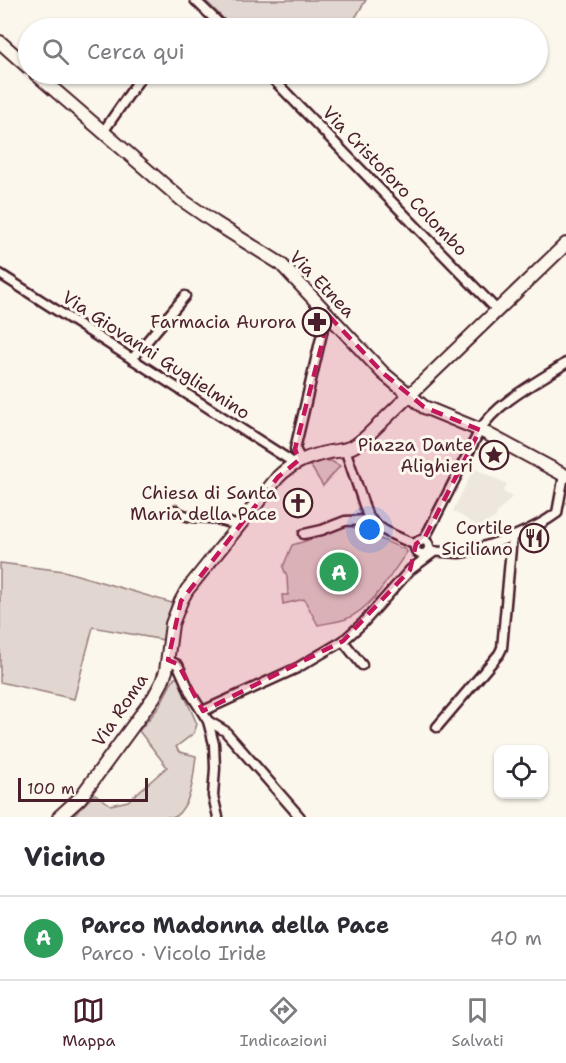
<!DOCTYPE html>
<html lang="it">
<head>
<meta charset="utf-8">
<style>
  :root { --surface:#fff; --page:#f7f7f7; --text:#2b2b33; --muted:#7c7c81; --line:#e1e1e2; --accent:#4a1f2b }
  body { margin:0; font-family:"Shantell Sans",sans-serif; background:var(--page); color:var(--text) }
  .controls { position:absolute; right:18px; bottom:18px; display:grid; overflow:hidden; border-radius:12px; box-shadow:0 2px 4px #0004 }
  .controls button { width:54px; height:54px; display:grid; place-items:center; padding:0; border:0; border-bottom:2px solid var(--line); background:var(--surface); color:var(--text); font:30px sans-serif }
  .scale { position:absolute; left:18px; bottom:15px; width:130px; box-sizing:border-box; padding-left:6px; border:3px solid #4a1f2b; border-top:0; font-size:16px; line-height:21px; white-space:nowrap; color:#4a1f2b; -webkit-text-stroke:4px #fbf7ec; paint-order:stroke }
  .you { position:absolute; left:370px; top:530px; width:21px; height:21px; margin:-15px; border:4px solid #fff; border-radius:50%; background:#1a73e8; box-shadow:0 0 0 9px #1a73e833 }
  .badge { display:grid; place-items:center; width:39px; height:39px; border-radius:50%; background:var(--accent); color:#fff; font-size:20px; font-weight:700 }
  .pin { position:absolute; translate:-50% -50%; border:3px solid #fff; box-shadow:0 2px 6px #0006 }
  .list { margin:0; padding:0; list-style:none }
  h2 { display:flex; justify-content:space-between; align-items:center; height:78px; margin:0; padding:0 24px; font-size:26px }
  h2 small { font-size:20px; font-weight:400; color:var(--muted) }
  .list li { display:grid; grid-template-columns:39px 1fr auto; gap:18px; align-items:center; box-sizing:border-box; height:84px; padding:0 24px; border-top:2px solid var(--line) }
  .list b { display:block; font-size:22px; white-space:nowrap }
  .list p { margin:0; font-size:20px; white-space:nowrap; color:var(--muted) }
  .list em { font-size:20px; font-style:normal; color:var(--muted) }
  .icon { flex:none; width:33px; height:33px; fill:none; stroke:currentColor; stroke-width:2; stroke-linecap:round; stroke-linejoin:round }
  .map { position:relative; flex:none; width:566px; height:817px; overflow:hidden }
  .search { position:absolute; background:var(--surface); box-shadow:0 2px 4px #0004; left:18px; right:18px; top:18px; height:66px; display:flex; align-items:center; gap:15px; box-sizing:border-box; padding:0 21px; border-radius:33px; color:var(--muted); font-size:22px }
  .sheet { height:162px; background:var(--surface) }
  nav { display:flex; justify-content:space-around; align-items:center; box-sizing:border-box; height:84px; border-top:2px solid var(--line); background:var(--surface); font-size:16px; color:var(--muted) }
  nav a { display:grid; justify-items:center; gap:3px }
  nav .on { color:var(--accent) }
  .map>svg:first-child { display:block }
</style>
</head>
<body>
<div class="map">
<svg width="566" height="817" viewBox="0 0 566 817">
  <rect width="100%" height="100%" fill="#fbf7ec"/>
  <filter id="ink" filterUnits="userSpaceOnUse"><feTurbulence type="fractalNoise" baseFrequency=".0167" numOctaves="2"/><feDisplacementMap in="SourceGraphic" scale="12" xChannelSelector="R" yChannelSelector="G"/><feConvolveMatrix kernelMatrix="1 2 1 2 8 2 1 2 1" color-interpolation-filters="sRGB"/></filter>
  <g filter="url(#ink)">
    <polygon fill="#eee7de" points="474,468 507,484 503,492 512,497 498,512 495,518 479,527 453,511"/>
    <g fill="#e2d7d0" stroke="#967b7e" stroke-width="1.5">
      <polygon points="205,0 366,0 355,18 360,28 233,28"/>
      <polygon points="324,461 331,461 340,466 323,486 310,465"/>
      <path d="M342,525h6l58,25 1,2c-17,23 -33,55 -61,67 -9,3 -19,4 -28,6l-14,-26 -21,5 -1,-9h6l-1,-18 -4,-10 9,-22 27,-8z"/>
      <polygon points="0,563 64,571 172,603 167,621 164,640 93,627 74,699 0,682"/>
      <path d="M174,678h5l4,14 14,32 -3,9 -18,14 4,5 16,4c-3,22 -3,45 -21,61h-103l23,-23 16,11 17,-4 39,-34 -28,-36 20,-24z"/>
    </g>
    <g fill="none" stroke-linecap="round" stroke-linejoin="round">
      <g stroke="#4a1f2b" stroke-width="13">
        <g id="minor">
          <polyline points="195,0 224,28"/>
          <polyline points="268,74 498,311"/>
          <polyline points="103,132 143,74"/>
          <polyline points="0,274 288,459 294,464"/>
          <polyline points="132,359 185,296"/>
          <path d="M345,449l22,65c10,17 32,23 49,31"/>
          <polyline points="301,460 295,449 323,329 329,316"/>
          <path d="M175,510c11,10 28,6 41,9 8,2 16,5 23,7"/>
          <polyline points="304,534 322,530 345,521 370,520"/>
          <circle cx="422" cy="547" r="7"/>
          <path d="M421,541l4,-4 4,-7 51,-100c17,-28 59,-49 86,-67"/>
          <path d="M428,551l31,2 7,-1c32,-10 64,-19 91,-39l7,-38"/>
          <polyline points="343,641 362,665"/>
          <polyline points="168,660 178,665 191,694 208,721 214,744 215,768 213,796 218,817"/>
          <polyline points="203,711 297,668 343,641 363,623 410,570 434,552"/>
          <polyline points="208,721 225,731 300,817"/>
          <polyline points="437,727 499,654 502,648 512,537"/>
        </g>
      </g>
      <g stroke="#4a1f2b" stroke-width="16">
        <g id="secondary">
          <polyline points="0,42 28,67"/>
          <polyline points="36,74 182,200 214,222 281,264 383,373 424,407 480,430 566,476"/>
          <path d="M59,817l21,-19 74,-101 8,-15 4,-11 6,-47 9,-23 6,-11 91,-113c15,-15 32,-21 52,-25 8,-1 17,-2 24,-6 4,-2 8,-6 12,-9l200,-193"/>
        </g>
      </g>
      <use href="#minor" stroke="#fbf7ec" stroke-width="8"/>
      <use href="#secondary" stroke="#fbf7ec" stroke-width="12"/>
    </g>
  </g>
  <path fill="#c2185b" fill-opacity="0.2" stroke="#c2185b" stroke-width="4.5" stroke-dasharray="12 8" stroke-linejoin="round" d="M329,316l54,57 41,34 56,23 -55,107 -9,7 -6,26 -67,71 -140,70 -25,-47 -10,-4 13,-59 97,-124 21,-17 -4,-11z"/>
  <defs>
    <g id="pharmacy-ring" transform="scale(1.5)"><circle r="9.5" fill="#fbf7ec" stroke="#4a1f2b" stroke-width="1.5"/><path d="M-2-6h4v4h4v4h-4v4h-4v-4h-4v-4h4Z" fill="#4a1f2b"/></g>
    <g id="sight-ring" transform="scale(1.5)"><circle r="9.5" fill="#fbf7ec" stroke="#4a1f2b" stroke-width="1.5"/><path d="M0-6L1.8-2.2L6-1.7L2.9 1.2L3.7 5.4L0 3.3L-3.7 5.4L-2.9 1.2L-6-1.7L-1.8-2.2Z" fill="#4a1f2b"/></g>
    <g id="church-ring" transform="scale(1.5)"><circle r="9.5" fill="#fbf7ec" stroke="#4a1f2b" stroke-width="1.5"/><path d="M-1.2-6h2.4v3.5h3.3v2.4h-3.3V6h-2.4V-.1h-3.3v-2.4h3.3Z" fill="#4a1f2b"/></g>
    <g id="restaurant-ring" transform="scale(1.5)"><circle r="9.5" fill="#fbf7ec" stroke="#4a1f2b" stroke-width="1.5"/><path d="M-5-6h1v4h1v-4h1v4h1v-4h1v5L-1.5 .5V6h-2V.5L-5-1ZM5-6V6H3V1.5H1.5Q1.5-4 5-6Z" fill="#4a1f2b"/></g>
  </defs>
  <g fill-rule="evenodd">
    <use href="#pharmacy-ring" x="317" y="322"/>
    <use href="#sight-ring" x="494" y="455"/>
    <use href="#church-ring" x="298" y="503"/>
    <use href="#restaurant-ring" x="534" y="538"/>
  </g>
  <g text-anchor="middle" stroke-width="6" stroke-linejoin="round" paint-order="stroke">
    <g font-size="18" fill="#4a1f2b" stroke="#fbf7ec">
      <text transform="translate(395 181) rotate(46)" y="6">Via Cristoforo Colombo</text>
      <text transform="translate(322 284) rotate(46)" y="6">Via Etnea</text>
      <text transform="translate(156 355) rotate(33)" y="6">Via Giovanni Guglielmino</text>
      <text transform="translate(120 710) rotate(-56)" y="6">Via Roma</text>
    </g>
    <g font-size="18" fill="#4a1f2b" stroke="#fbf7ec" text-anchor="end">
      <text x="296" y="328">Farmacia Aurora</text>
      <text x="473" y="451">Piazza Dante<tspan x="473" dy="21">Alighieri</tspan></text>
      <text x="277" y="499">Chiesa di Santa<tspan x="277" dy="21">Maria della Pace</tspan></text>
      <text x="513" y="534">Cortile<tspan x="513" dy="21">Siciliano</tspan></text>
    </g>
  </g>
</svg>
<div class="controls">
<button><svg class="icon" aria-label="locate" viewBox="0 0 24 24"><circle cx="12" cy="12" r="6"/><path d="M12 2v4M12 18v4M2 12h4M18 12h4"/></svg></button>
</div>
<div class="scale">100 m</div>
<div class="you"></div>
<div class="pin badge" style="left:339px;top:572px;background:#2e9e5b">A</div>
<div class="search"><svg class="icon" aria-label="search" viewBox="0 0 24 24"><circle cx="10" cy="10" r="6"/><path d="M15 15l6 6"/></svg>Cerca qui</div>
</div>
<section class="sheet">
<h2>Vicino<small></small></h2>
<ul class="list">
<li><span class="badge" style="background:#2e9e5b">A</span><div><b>Parco Madonna della Pace</b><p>Parco · Vicolo Iride</p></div><em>40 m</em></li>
</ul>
</section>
<nav>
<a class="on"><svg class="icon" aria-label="map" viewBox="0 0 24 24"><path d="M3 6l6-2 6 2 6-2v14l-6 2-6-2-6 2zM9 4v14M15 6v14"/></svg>Mappa</a>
<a><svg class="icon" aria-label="directions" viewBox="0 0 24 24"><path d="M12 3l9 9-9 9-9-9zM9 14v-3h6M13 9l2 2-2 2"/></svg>Indicazioni</a>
<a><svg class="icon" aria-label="saved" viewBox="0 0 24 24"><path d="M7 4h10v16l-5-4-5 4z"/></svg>Salvati</a>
</nav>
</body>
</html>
